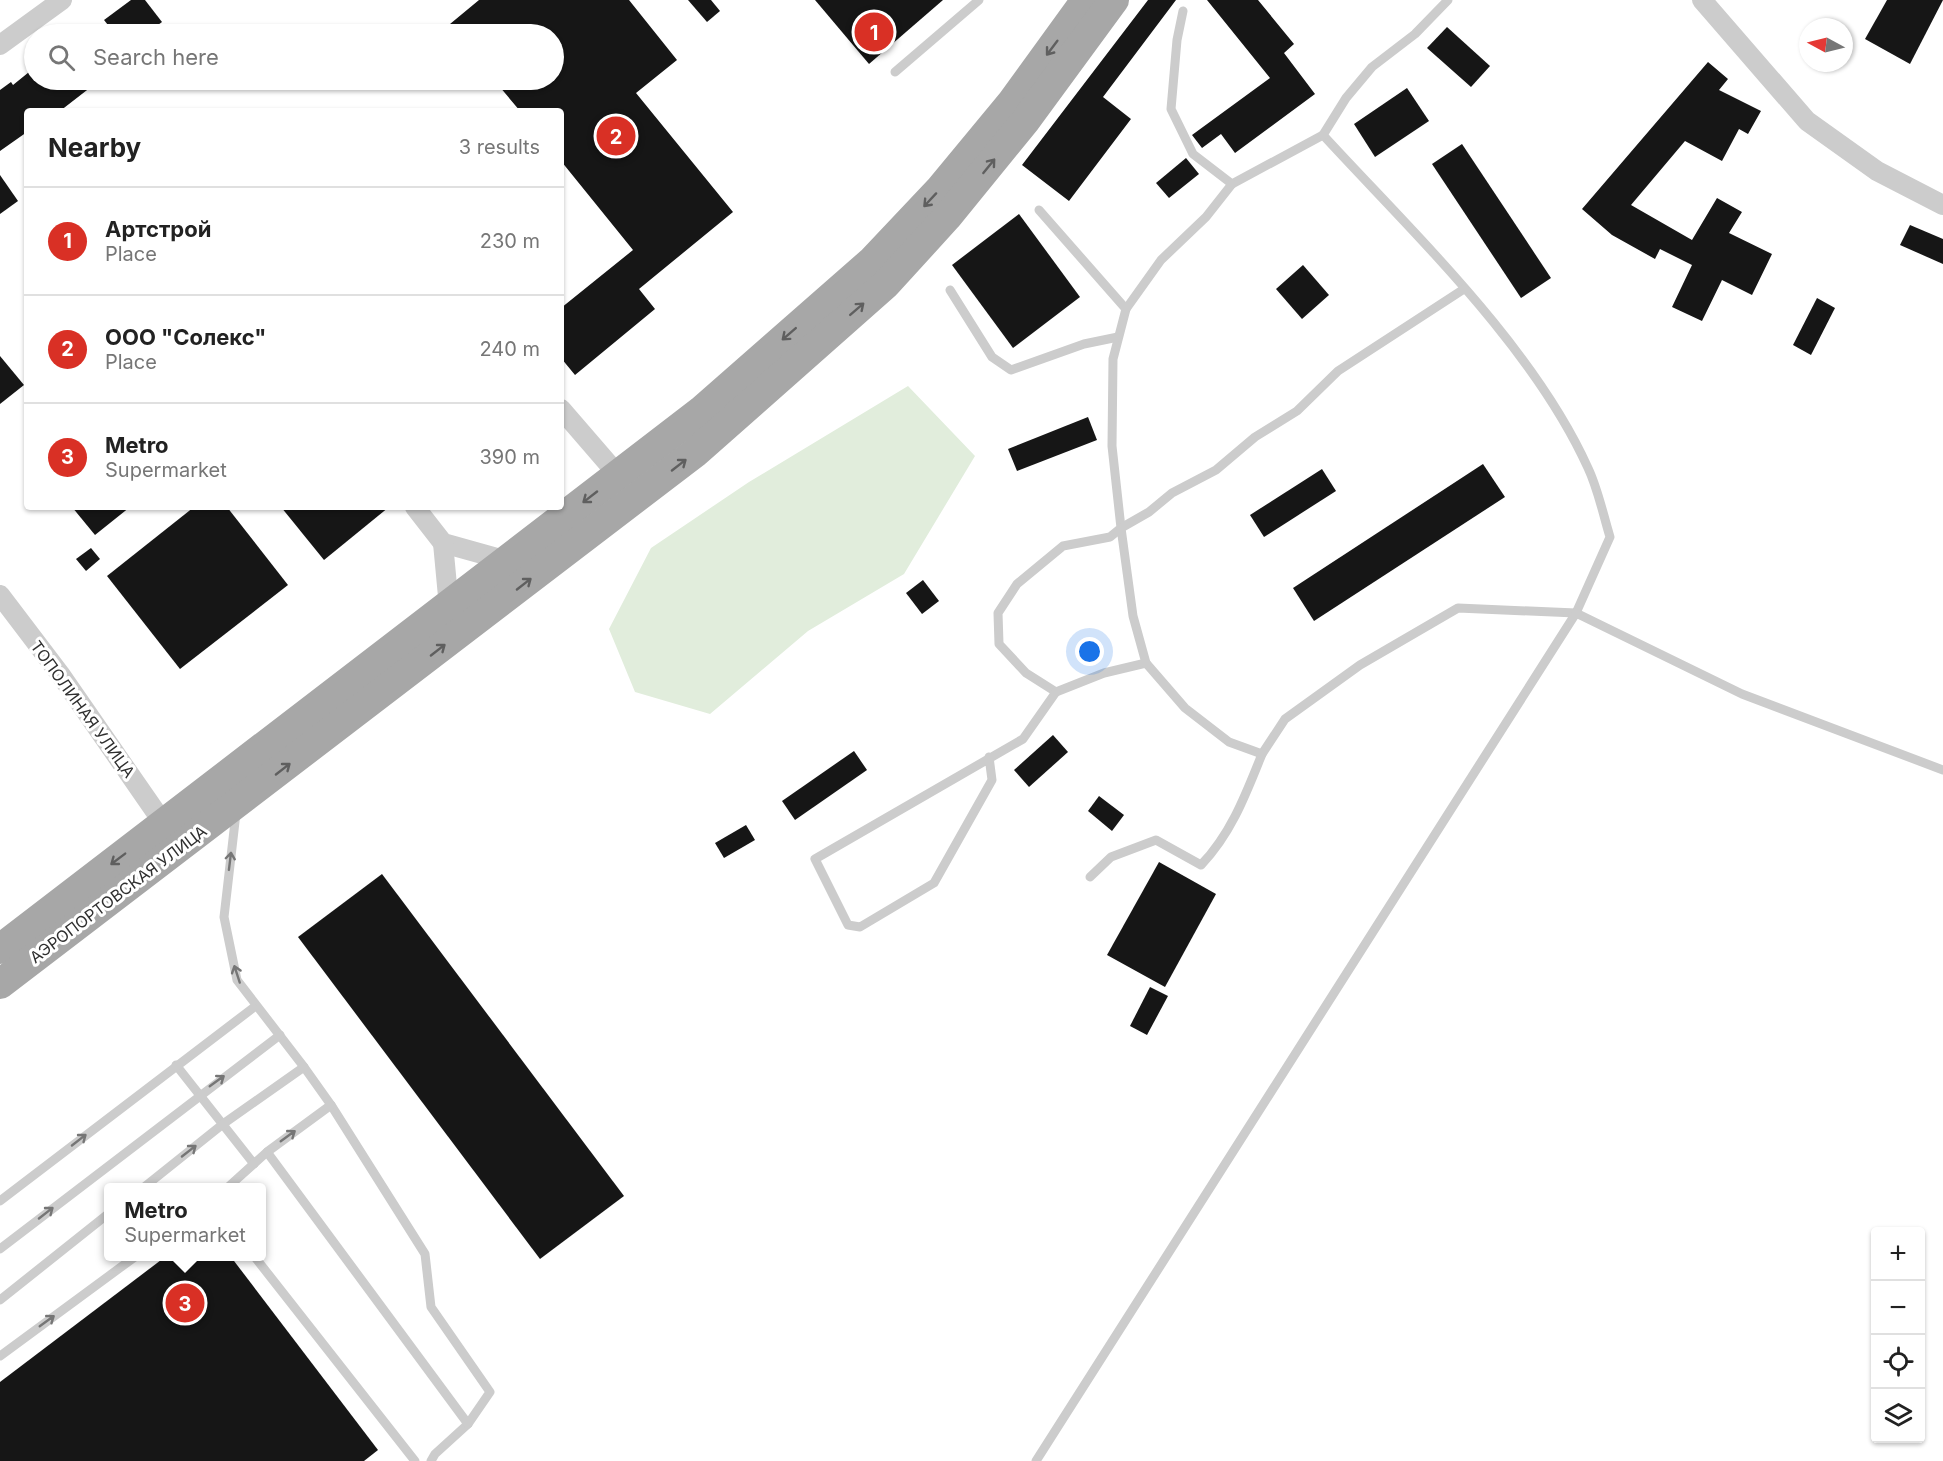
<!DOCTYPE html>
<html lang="en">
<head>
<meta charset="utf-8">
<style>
  :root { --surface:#fff; --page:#f2f2f2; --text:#222; --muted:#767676; --line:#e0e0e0; --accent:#d93025 }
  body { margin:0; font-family:Inter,sans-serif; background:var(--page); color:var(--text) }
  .controls { position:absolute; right:18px; bottom:18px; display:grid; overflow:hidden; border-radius:6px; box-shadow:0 2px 4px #0004 }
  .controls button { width:54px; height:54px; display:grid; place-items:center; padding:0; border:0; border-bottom:2px solid var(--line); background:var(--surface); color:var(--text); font:30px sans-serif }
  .compass { position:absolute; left:1799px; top:18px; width:54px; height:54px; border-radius:50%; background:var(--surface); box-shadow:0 2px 4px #0004; rotate:277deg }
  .you { position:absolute; left:1090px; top:652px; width:21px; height:21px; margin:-15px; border:4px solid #fff; border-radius:50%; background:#1a73e8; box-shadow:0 0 0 9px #1a73e833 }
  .badge { display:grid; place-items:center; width:39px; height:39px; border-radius:50%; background:var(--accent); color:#fff; font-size:20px; font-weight:700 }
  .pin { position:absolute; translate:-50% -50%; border:3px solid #fff; box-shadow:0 2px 6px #0006 }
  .popup { position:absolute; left:104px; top:1183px; width:162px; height:78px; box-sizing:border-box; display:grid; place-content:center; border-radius:6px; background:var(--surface); filter:drop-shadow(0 2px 4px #0005); font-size:20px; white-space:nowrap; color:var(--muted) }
  .popup b { font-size:22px; color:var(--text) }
  .popup::after { content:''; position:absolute; left:50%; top:100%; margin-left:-12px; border:12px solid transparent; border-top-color:var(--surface) }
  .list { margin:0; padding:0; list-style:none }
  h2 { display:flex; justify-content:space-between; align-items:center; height:78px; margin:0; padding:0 24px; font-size:26px }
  h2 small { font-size:20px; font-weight:400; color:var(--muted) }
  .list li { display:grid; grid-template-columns:39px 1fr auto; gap:18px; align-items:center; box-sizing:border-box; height:108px; padding:0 24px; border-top:2px solid var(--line) }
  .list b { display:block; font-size:22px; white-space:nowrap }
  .list p { margin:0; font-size:20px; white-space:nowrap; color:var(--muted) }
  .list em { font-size:20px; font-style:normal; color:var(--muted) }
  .icon { flex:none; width:33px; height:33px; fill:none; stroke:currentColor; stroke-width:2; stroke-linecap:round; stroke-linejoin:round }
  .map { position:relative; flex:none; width:1943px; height:1461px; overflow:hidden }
  .search { position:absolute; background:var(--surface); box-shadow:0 2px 4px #0004; left:24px; top:24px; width:540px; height:66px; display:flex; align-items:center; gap:15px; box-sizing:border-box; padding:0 21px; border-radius:33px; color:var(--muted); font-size:22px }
  .panel { position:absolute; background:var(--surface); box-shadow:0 2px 4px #0004; left:24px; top:108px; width:540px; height:402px; border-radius:6px }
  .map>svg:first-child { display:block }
</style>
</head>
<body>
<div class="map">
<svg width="1943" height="1461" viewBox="0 0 1943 1461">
  <rect width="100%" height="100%" fill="#fff"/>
  <polygon fill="#e1eddc" points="908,386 975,456 904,574 808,631 710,714 635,692 609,629 651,548 749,482"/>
  <g fill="#161616">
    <polygon points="131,0 145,0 162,22 146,34 115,34 104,20"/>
    <polygon points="479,0 629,0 677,60 636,93 733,212 639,289 655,309 575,375 561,358 561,308 633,250 561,161 561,111 520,111 494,80 554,80 554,34 458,34 450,24"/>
    <polygon points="688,0 711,0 720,11 707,22"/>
    <polygon points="815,0 943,0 869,64"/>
    <polygon points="1148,0 1176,0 1103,97 1131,119 1069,201 1022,165"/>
    <polygon points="1207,0 1258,0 1294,44 1284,53 1315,94 1235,153 1221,134 1202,148 1192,135 1270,78"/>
    <polygon points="1887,0 1943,0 1910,64 1865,39"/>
    <polygon points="1447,27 1490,66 1471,87 1427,48"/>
    <polygon points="1708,62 1728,79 1719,90 1761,111 1748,134 1739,129 1722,161 1685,141 1631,205 1692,240 1717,198 1742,212 1729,233 1772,254 1752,295 1722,280 1702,321 1672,307 1692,265 1660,249 1655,259 1612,235 1582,209"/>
    <polygon points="34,68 34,80 100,80 60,111 27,111 27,132 0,151 0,90 11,82 13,85"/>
    <polygon points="1407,88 1429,121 1375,157 1354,124"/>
    <polygon points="1462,144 1551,278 1521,298 1432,164"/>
    <polygon points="1186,158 1199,174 1169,198 1156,183"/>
    <polygon points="0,175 18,201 0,214"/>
    <polygon points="1019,214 1080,297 1013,348 952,265"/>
    <polygon points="1910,225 1943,239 1943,264 1900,245"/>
    <polygon points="1303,265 1329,295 1302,319 1276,289"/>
    <polygon points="1817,298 1835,308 1811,355 1793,345"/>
    <polygon points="0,356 24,385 0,404"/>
    <polygon points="1088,417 1097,440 1017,471 1008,449"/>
    <polygon points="1483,464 1505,497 1314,621 1293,588"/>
    <polygon points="1322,469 1336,491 1264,537 1250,515"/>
    <polygon points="72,507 130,507 95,535"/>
    <polygon points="194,507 227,507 288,585 180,669 107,576"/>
    <polygon points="281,507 389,507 324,560"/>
    <polygon points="91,548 100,559 86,571 76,559"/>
    <polygon points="923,580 939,601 922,614 906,593"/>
    <polygon points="1053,735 1068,752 1029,787 1014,770"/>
    <polygon points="854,751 867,770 795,820 782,801"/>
    <polygon points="1099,796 1124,815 1112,831 1088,811"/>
    <polygon points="746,825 755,840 724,858 715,843"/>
    <polygon points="1159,862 1216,894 1165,987 1107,955"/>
    <polygon points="382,874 624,1196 540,1259 298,937"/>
    <polygon points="1150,987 1168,996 1147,1035 1130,1026"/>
    <polygon points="165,1257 231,1257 378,1450 364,1461 0,1461 0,1382"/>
  </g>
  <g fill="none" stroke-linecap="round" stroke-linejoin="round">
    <g stroke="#ccc" stroke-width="9">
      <path d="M1183,11l-6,29 -6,69 22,45 39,30 91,-49c90,98 210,211 265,333 10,21 15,46 22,69l-34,76 -118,-5 -98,57 -75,54 -23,35"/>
      <polyline points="895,72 979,0"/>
      <polyline points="1323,135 1346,98 1372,67 1415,34 1448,0"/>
      <path d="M1039,210l87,99 -13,50 -1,87 9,82 -11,9 -47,9 -46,38 -19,29 1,31 27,29 30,19 48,-19 42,-10 39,45 44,34 33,12c-16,40 -31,80 -61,111l-45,-25 -45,17 -21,20"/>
      <polyline points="950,290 992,357 1011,370 1084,344 1118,337"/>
      <polyline points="1126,309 1161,260 1206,217 1232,184"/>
      <polyline points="1146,663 1133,616 1121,528 1149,512 1172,493 1216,470 1255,437 1297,411 1338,371 1464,289"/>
      <polyline points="989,757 992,780 934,883 860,927 848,925 815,859 1023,739 1056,692"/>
      <polyline points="176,1065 254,1164"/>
      <polyline points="331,1105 425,1254 431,1307 490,1392 468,1424 435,1454 431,1461"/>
      <polyline points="267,1152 468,1424"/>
      <polyline points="143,1188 223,1124 304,1067 237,980 224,917 236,813"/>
      <polyline points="227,1188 267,1152 331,1105 304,1067"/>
      <polyline points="0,1201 253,1008"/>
      <polyline points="0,1249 280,1035"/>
      <polyline points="254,1256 415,1461"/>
      <polyline points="0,1300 108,1214"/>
      <polyline points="0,1356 136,1256"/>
      <polyline points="1036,1461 1576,613 1742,694 1943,770"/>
    </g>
    <g stroke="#ccc" stroke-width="20">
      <polyline points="1702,0 1807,121 1877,171 1943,205"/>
      <polyline points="0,45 62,0"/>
      <polyline points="561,409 618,475"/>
      <polyline points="415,507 443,543 508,561"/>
      <polyline points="443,543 449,607"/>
      <polyline points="0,595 60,674 164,824"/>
    </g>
    <g stroke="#a7a7a7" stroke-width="30">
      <polyline points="0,949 701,411 872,261 940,189 1012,102 1086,0"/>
      <polyline points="0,984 696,452 886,284 947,217 1026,120 1114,0"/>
    </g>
  </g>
  <defs><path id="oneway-shaft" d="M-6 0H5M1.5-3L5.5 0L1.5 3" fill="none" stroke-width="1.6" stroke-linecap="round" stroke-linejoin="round" transform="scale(1.5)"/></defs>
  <g stroke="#5f5f5f">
    <use href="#oneway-shaft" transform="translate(1052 48) rotate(127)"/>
    <use href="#oneway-shaft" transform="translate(989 166) rotate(-51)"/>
    <use href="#oneway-shaft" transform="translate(930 200) rotate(133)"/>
    <use href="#oneway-shaft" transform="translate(857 309) rotate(-41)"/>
    <use href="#oneway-shaft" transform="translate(789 334) rotate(139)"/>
    <use href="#oneway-shaft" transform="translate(679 465) rotate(-38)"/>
    <use href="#oneway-shaft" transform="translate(590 497) rotate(142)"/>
    <use href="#oneway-shaft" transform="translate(524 584) rotate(-38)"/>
    <use href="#oneway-shaft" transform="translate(438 650) rotate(-38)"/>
    <use href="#oneway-shaft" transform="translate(283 769) rotate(-38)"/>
    <use href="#oneway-shaft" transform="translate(118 859) rotate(143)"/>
  </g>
  <g stroke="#767676">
    <use href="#oneway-shaft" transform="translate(230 861) rotate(-83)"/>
    <use href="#oneway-shaft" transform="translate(237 974) rotate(-108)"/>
    <use href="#oneway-shaft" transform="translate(217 1081) rotate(-36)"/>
    <use href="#oneway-shaft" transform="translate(288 1136) rotate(-36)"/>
    <use href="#oneway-shaft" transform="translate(79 1140) rotate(-38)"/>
    <use href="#oneway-shaft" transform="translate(189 1151) rotate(-38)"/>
    <use href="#oneway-shaft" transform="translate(46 1213) rotate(-38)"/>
    <use href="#oneway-shaft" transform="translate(47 1321) rotate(-36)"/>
  </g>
  <g text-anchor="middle" stroke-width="6" stroke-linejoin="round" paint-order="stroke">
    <g font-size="16" fill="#2f2f2f" stroke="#fff">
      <text transform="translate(83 709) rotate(54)" y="6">ТОПОЛИНАЯ УЛИЦА</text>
      <text transform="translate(118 894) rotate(-37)" y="6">АЭРОПОРТОВСКАЯ УЛИЦА</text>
    </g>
  </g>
</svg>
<div class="controls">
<button>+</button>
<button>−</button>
<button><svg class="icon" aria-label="locate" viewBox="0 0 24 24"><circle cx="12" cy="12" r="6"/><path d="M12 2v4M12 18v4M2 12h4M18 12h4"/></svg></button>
<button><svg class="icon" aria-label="layers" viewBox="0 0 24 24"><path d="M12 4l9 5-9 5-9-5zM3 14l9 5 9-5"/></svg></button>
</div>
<svg class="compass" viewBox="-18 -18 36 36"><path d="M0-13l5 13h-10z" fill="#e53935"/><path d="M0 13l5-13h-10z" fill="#767676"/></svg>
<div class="you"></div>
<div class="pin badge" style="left:874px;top:32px">1</div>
<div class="pin badge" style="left:616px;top:136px">2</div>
<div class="pin badge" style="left:185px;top:1303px">3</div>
<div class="popup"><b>Metro</b>Supermarket</div>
<div class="search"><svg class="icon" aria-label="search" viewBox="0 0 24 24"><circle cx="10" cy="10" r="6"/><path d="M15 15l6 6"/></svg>Search here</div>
<section class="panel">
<h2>Nearby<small>3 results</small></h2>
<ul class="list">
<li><span class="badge">1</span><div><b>Артстрой</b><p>Place</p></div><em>230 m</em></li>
<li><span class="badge">2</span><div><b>ООО &quot;Солекс&quot;</b><p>Place</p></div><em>240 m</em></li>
<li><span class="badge">3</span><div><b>Metro</b><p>Supermarket</p></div><em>390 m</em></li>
</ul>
</section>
</div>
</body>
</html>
